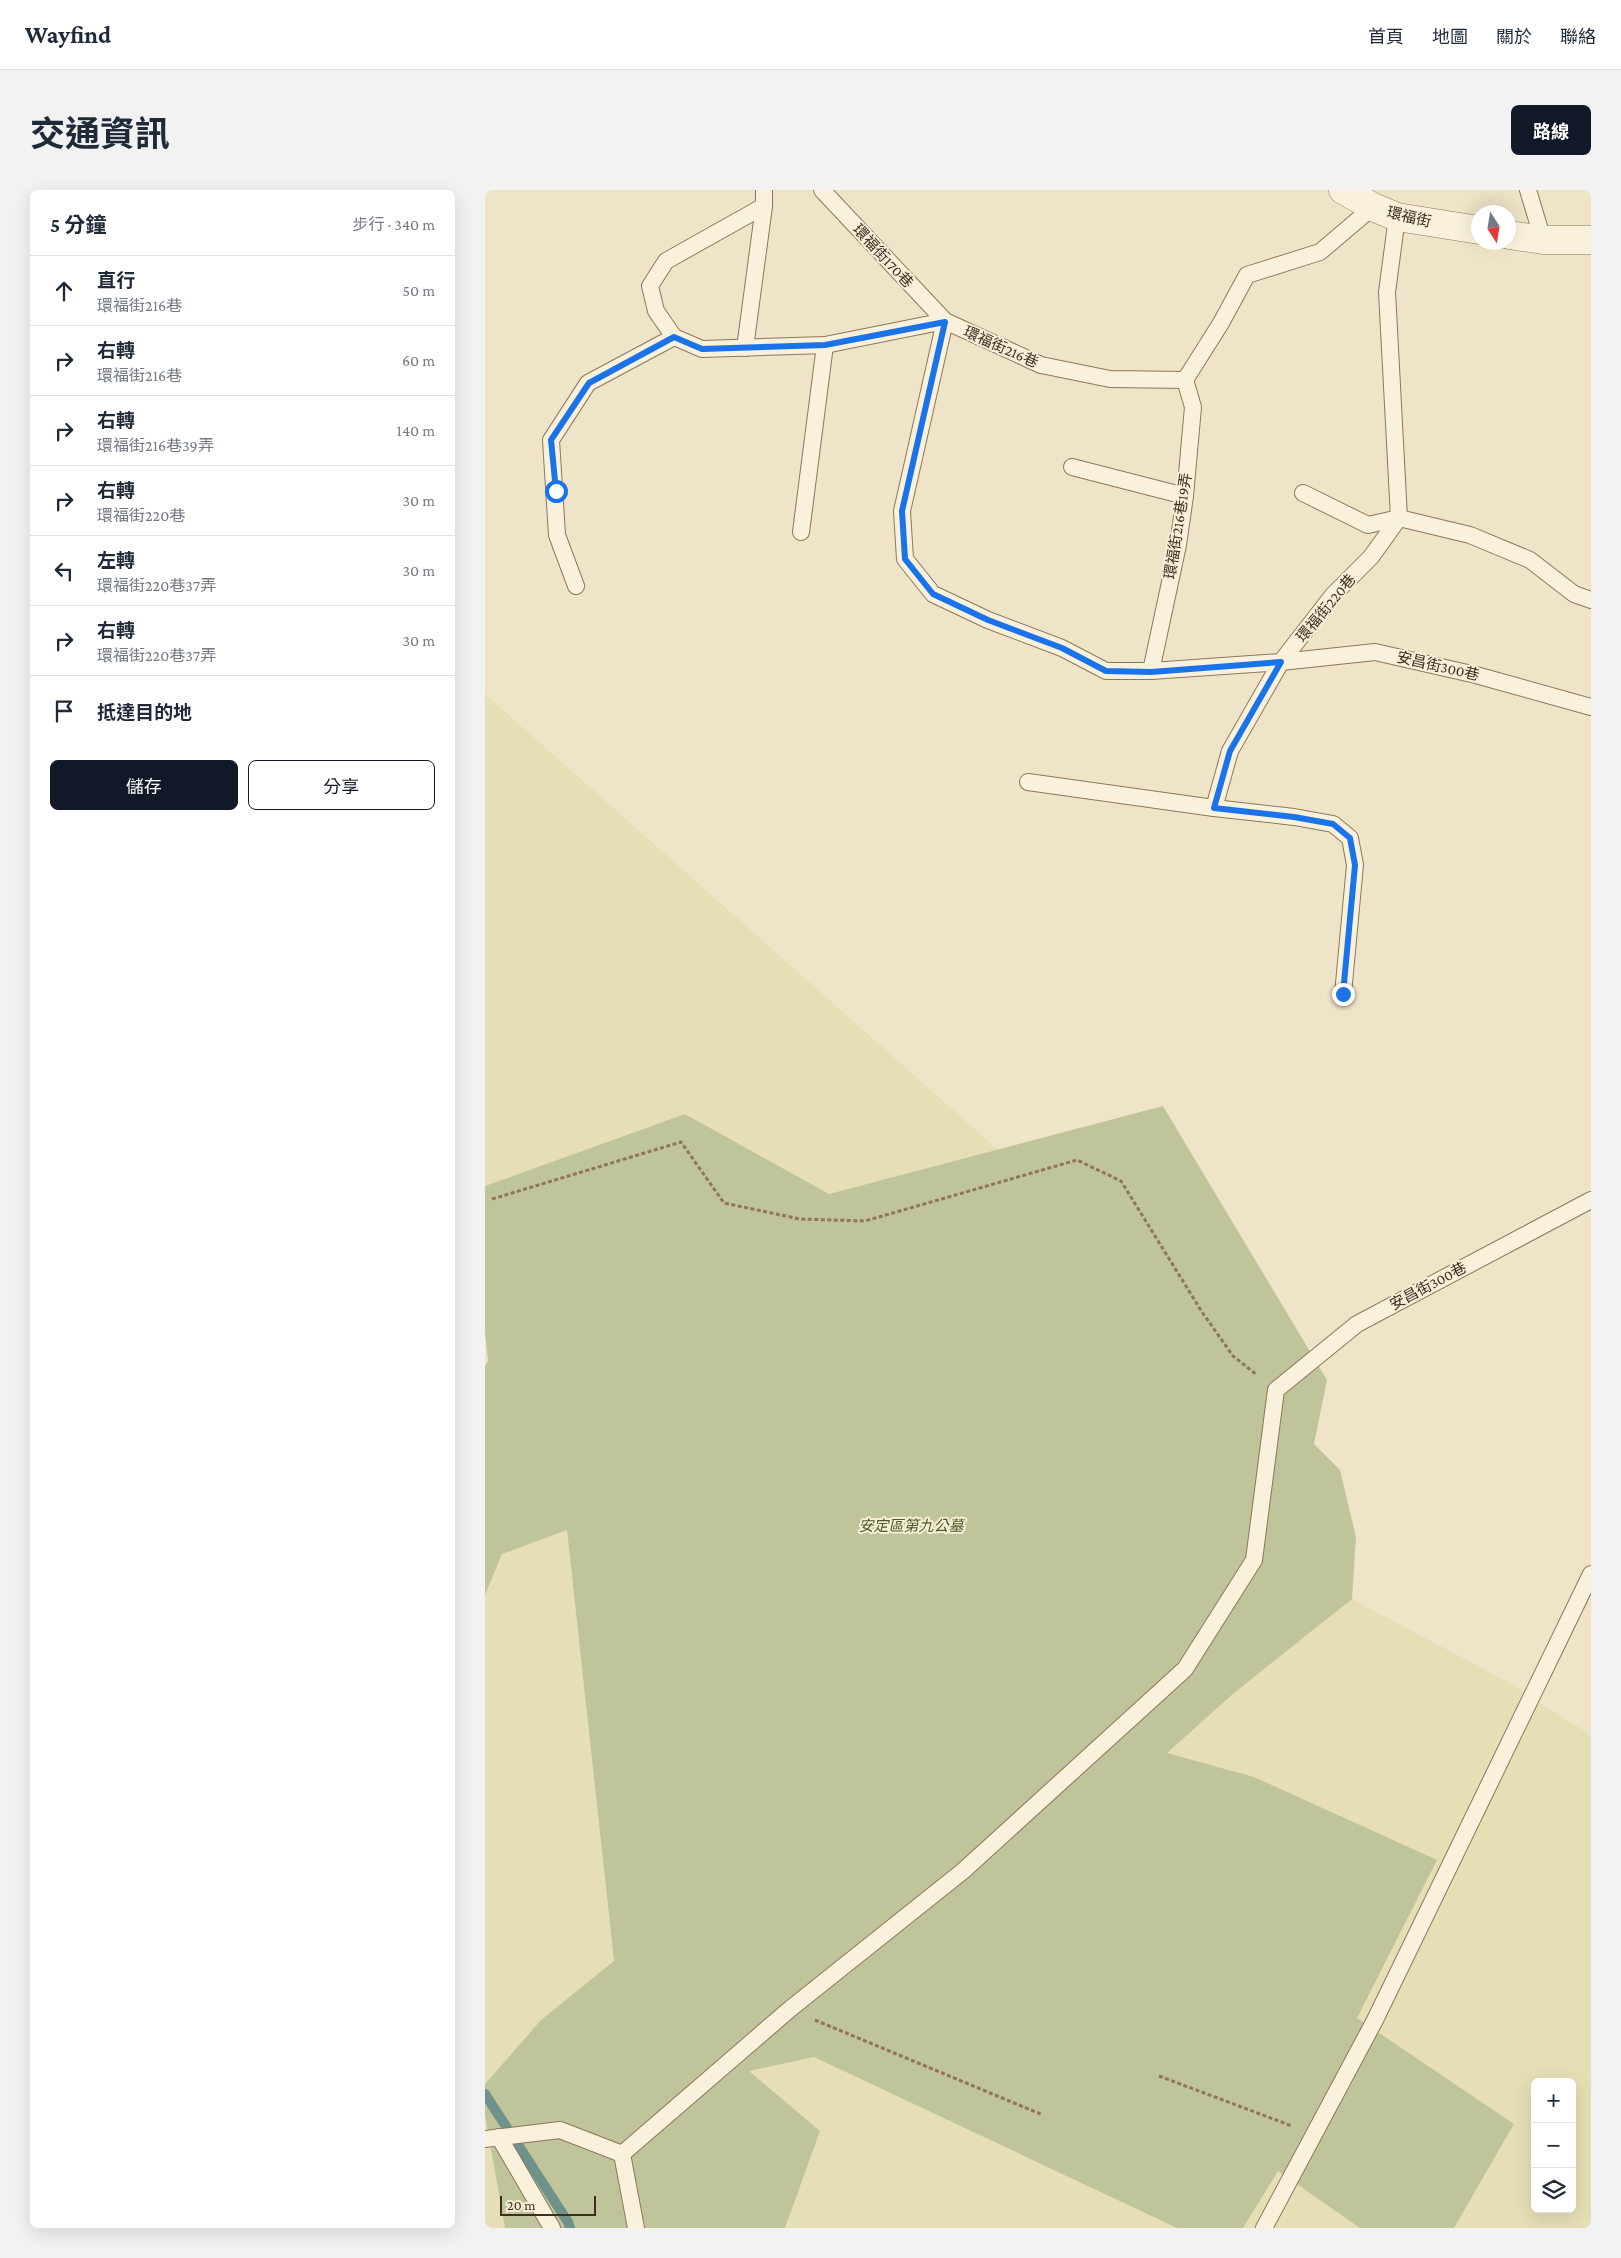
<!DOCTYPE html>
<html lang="zh-TW">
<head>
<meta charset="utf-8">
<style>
  :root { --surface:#fff; --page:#f2f2f3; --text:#1f2937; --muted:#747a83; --line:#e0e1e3; --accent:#111827 }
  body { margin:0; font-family:"Crimson Pro","Noto Sans TC",serif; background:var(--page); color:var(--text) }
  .controls { position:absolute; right:15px; bottom:15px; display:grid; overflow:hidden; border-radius:8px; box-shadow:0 5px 20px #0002 }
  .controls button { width:45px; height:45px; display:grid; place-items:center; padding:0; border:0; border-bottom:1px solid var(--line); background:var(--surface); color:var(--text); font:25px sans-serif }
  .compass { position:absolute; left:986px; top:15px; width:45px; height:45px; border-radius:50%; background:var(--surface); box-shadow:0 5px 20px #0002; rotate:168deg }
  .scale { position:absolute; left:15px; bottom:12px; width:96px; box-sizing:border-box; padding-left:5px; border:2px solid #3d2e20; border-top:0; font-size:14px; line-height:18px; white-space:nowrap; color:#3d2e20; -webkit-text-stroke:4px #f7eed8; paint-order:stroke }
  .stop { position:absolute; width:15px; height:15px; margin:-11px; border:4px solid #1a73e8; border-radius:50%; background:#fff }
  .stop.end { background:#1a73e8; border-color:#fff; box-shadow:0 1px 5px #0008 }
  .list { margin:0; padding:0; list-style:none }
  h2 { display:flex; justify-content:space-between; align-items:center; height:65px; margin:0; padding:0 20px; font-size:21px }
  h2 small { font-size:16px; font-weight:400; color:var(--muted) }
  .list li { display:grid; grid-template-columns:32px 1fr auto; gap:15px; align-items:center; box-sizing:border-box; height:70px; padding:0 20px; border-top:1px solid var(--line) }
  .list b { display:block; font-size:19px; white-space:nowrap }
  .list p { margin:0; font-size:16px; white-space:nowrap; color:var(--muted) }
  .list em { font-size:16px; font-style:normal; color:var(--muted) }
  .actions { display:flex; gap:10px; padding:15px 20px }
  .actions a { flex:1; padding:11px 0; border:1px solid var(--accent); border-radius:8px; text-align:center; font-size:18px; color:var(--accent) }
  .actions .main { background:var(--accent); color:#fff }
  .icon { flex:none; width:28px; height:28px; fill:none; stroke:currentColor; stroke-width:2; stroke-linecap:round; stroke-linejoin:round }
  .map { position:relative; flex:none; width:1106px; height:2038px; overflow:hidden; border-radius:8px }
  header { display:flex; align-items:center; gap:30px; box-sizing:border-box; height:70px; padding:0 25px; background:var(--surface); border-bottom:1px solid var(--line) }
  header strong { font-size:24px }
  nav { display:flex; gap:28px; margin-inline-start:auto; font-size:18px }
  .intro { display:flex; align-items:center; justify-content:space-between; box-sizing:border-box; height:120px; padding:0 30px }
  h1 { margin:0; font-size:35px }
  .button { padding:12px 22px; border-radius:8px; background:var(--accent); color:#fff; font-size:18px; font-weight:700 }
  main { display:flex; gap:30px; padding:0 30px }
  aside { flex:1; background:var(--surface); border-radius:8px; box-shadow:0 5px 20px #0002 }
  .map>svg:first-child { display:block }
</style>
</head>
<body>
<header>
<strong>Wayfind</strong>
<nav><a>首頁</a><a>地圖</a><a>關於</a><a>聯絡</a></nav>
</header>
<div class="intro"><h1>交通資訊</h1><a class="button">路線</a></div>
<main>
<aside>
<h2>5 分鐘<small>步行 · 340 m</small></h2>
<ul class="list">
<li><svg class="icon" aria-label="ahead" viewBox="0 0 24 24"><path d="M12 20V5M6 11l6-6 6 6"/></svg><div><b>直行</b><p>環福街216巷</p></div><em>50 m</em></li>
<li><svg class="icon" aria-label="right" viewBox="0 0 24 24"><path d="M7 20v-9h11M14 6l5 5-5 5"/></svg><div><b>右轉</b><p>環福街216巷</p></div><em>60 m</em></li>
<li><svg class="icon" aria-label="right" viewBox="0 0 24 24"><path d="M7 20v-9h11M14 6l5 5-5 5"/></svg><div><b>右轉</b><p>環福街216巷39弄</p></div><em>140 m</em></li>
<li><svg class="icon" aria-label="right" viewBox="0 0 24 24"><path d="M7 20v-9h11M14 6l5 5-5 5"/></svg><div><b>右轉</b><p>環福街220巷</p></div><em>30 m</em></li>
<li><svg class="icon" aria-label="left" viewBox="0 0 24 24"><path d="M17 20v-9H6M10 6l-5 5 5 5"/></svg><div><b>左轉</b><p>環福街220巷37弄</p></div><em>30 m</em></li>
<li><svg class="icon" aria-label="right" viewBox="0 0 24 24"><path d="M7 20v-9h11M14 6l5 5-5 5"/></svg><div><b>右轉</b><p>環福街220巷37弄</p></div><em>30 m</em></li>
<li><svg class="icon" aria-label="arrive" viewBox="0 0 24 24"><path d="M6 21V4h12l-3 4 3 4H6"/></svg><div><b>抵達目的地</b></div></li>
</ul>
<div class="actions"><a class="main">儲存</a><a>分享</a></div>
</aside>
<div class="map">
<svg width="1106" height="2038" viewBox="0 0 1106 2038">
  <rect width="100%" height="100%" fill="#f0e4c8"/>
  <g fill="#e6deb5" fill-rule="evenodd">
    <polygon points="0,504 513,960 344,1004 200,924 0,996"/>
    <polygon points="82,1339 129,1772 56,1830 0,1894 0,1405 17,1364"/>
    <path d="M867,1409l154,82 85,54v493h-137l60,-104 -157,-106 -190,-265 67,-60zM1050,1892h37v127h-37z"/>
    <polygon points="329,1867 692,2038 300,2038 335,1941 263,1881"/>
    <polygon points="0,1926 20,2038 0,2038"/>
    <polygon points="792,1980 875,2038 758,2038"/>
  </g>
  <polygon fill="#bfc49a" points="678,916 842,1190 829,1254 855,1280 871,1347 867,1409 749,1503 682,1563 769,1587 952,1670 872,1828 1029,1934 969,2038 875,2038 793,1981 758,2038 692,2038 329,1867 264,1881 335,1941 300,2038 20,2038 0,1926 0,1894 56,1830 129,1771 82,1340 17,1364 0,1405 0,1176 3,1171 0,1142 0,996 200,924 344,1004"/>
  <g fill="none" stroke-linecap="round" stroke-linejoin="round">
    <polyline stroke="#6f938a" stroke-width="10" points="0,1904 83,2032 85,2038"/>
    <g stroke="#8d765c" stroke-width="18">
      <g id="service">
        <polyline points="337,0 460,131 417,321 420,369 448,404 503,430 577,458 621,481 666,481 796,472 890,462 991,485 1106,517"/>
        <polyline points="1043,0 1058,50"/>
        <polyline points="279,16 181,71 165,96 171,121 189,147 217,159 340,155 460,131 556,175 625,189 700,190 736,133 762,85 835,62 888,17"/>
        <polyline points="260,158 279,16 279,0"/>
        <polyline points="587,277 700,306"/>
        <polyline points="818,303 883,335 914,328 985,345 1045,370 1089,404 1106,410"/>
        <polyline points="316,342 340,155"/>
        <polyline points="91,396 72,345 66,250 103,193 189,147"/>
        <polyline points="666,481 693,355 700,306 708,217 700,190"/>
        <polyline points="543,592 729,618 745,561 796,472 848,405 886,367 914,328 902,102 912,27"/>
        <polyline points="729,618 809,627 848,634 865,648 870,675 858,804"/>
        <polyline points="14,1947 67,2038"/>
        <polyline points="0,1949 75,1940 137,1964 305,1819 478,1681 700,1479 769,1370 791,1200 872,1134 1106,1010"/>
        <polyline points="137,1964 151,2038"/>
        <polyline points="779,2038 890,1830 1106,1384"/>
      </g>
    </g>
    <g stroke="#8d765c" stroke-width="29">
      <g id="minor">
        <polyline points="858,0 888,17 912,27 994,40"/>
        <polyline points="1024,45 1058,50 1106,50"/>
      </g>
    </g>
    <g stroke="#8d765c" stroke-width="3" stroke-dasharray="4 2.5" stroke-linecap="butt">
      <polyline points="7,1009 196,952 239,1013 315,1029 380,1031 592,970 636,991 717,1122 748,1166 772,1185"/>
      <polyline points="330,1830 558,1925"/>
      <polyline points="674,1886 807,1936"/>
    </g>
    <use href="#service" stroke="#faf1dc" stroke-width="16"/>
    <use href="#minor" stroke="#faf1dc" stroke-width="28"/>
  </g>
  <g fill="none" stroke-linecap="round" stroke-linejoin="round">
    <polyline stroke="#1a73e8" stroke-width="6" points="71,301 66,250 104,193 189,147 217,159 340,155 460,132 417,321 420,369 448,404 503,430 577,458 621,481 666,482 796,472 745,561 729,618 809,627 848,634 865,648 870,675 858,804"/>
  </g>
  <g text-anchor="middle" stroke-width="4" stroke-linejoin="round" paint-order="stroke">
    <g font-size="15" fill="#3d2e20" stroke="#f7eed8">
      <text transform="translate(924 27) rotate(13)" y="5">環福街</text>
      <text transform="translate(398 66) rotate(47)" y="5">環福街170巷</text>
      <text transform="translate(516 157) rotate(24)" y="5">環福街216巷</text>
      <text transform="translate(693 336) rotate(-81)" y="5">環福街216巷19弄</text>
      <text transform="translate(841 418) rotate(-50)" y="5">環福街220巷</text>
      <text transform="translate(953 476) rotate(13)" y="5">安昌街300巷</text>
      <text transform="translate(943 1096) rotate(-28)" y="5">安昌街300巷</text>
    </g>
    <g font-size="15" font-style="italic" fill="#4d5a26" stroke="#f7eed8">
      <text x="426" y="1341">安定區第九公墓</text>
    </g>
  </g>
</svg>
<div class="controls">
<button>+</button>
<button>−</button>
<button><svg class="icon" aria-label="layers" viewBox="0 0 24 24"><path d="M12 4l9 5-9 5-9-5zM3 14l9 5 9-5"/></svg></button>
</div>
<svg class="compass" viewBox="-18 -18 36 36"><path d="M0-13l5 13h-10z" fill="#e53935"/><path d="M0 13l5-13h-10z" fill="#747a83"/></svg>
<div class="scale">20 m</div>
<div class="stop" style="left:71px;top:301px"></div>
<div class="stop end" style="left:858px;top:804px"></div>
</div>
</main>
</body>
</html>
